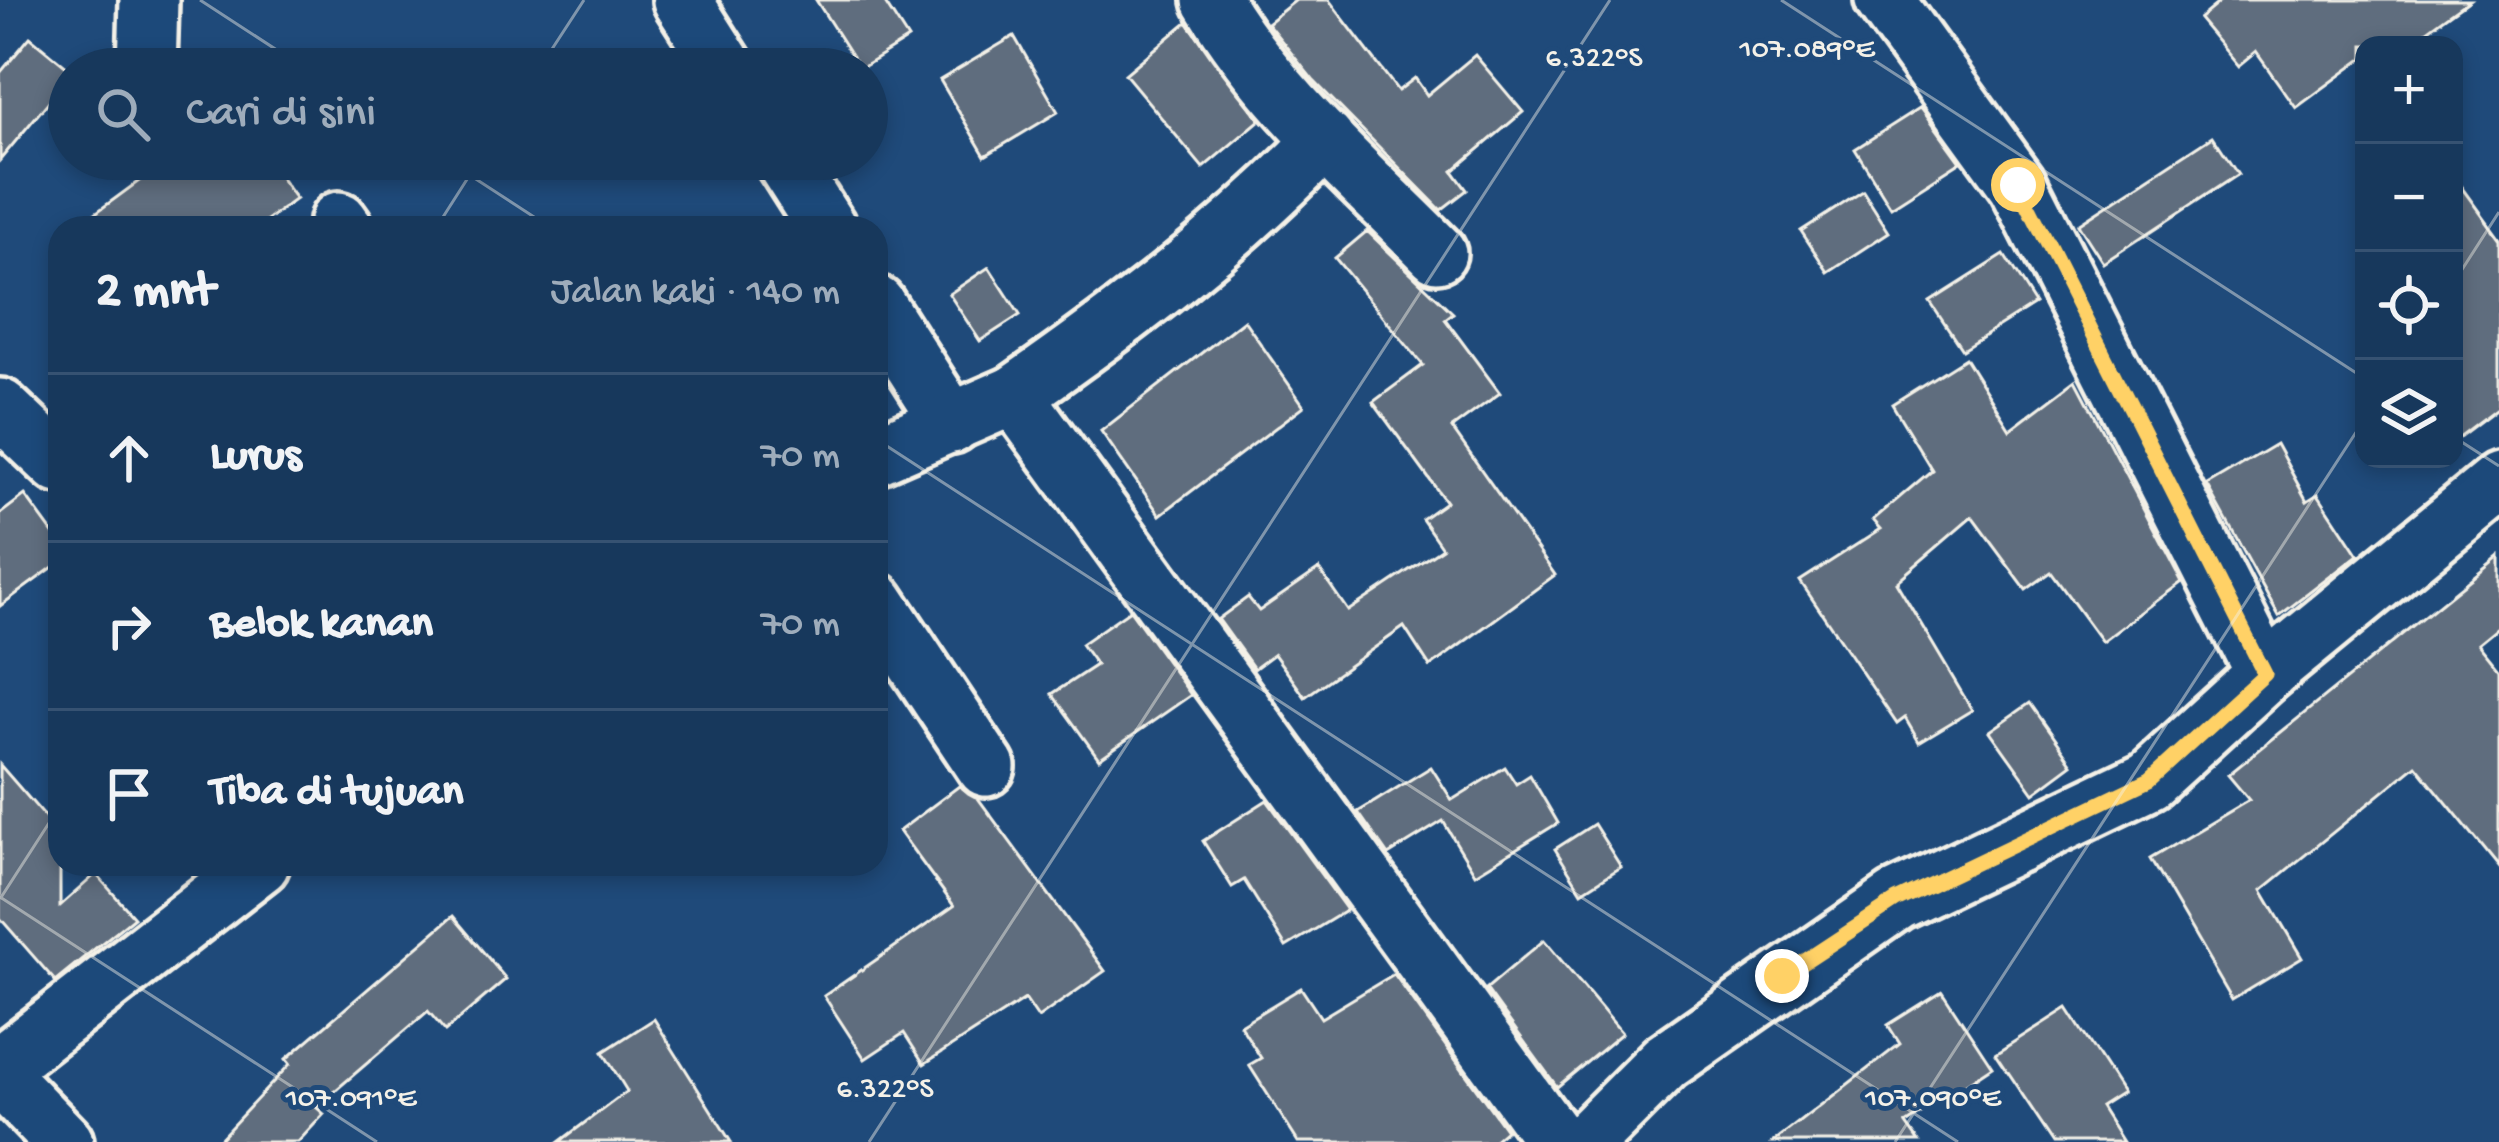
<!DOCTYPE html>
<html lang="id">
<head>
<meta charset="utf-8">
<style>
  :root { --surface:#17385c; --page:#203f62; --text:#f1f3f6; --muted:#9eacbb; --line:#365272 }
  body { margin:0; font-family:"Gochi Hand",sans-serif; background:var(--page); color:var(--text) }
  .controls { position:absolute; right:36px; top:36px; display:grid; overflow:hidden; border-radius:24px; box-shadow:0 6px 18px #0003 }
  .controls button { width:108px; height:108px; display:grid; place-items:center; padding:0; border:0; border-bottom:3px solid var(--line); background:var(--surface); color:var(--text); font:60px sans-serif }
  .stop { position:absolute; width:36px; height:36px; margin:-27px; border:9px solid #ffd166; border-radius:50%; background:#fff }
  .stop.end { background:#ffd166; border-color:#fff; box-shadow:0 3px 12px #0008 }
  .list { margin:0; padding:0; list-style:none }
  h2 { display:flex; justify-content:space-between; align-items:center; height:156px; margin:0; padding:0 48px; font-size:51px }
  h2 small { font-size:39px; font-weight:400; color:var(--muted) }
  .list li { display:grid; grid-template-columns:78px 1fr auto; gap:36px; align-items:center; box-sizing:border-box; height:168px; padding:0 48px; border-top:3px solid var(--line) }
  .list b { display:block; font-size:45px; white-space:nowrap }
  .list em { font-size:39px; font-style:normal; color:var(--muted) }
  .icon { flex:none; width:66px; height:66px; fill:none; stroke:currentColor; stroke-width:2; stroke-linecap:round; stroke-linejoin:round }
  .map { position:relative; flex:none; width:2499px; height:1142px; overflow:hidden }
  .search { position:absolute; background:var(--surface); box-shadow:0 6px 18px #0003; left:48px; top:48px; width:840px; height:132px; display:flex; align-items:center; gap:30px; box-sizing:border-box; padding:0 42px; border-radius:66px; color:var(--muted); font-size:45px }
  .panel { position:absolute; background:var(--surface); box-shadow:0 6px 18px #0003; left:48px; top:216px; width:840px; height:660px; border-radius:36px }
  .map>svg:first-child { display:block }
</style>
</head>
<body>
<div class="map">
<svg width="2499" height="1142" viewBox="0 0 2499 1142">
  <rect width="100%" height="100%" fill="#1f4a7a"/>
  <filter id="ink" filterUnits="userSpaceOnUse"><feTurbulence type="fractalNoise" baseFrequency=".00833" numOctaves="2"/><feDisplacementMap in="SourceGraphic" scale="24" xChannelSelector="R" yChannelSelector="G"/><feConvolveMatrix kernelMatrix="1 2 1 2 8 2 1 2 1" color-interpolation-filters="sRGB"/></filter>
  <g filter="url(#ink)">
    <g fill="#5e6d7e" stroke="#f4f1e8" stroke-width="3">
      <polygon points="816,0 883,0 908,39 860,69"/>
      <polygon points="1296,0 1329,0 1398,91 1415,78 1427,95 1475,55 1523,112 1453,171 1467,190 1441,210 1313,80 1267,23"/>
      <polygon points="2221,0 2470,0 2408,45 2364,45 2364,58 2296,108 2256,52 2238,67 2198,19"/>
      <polygon points="1187,22 1260,120 1203,168 1125,74"/>
      <polygon points="1014,36 1058,112 985,156 940,80"/>
      <polygon points="30,37 69,69 69,77 0,160 0,73"/>
      <polygon points="1921,107 1961,162 1891,207 1855,149"/>
      <polygon points="2213,136 2238,174 2103,263 2078,224"/>
      <polygon points="169,159 267,159 296,199 256,228 75,228"/>
      <polygon points="2454,177 2499,239 2499,408 2454,442"/>
      <polygon points="1863,191 1889,232 1828,272 1801,231"/>
      <polygon points="1367,231 1453,313 1445,319 1500,393 1452,428 1555,575 1430,667 1404,627 1305,697 1274,654 1254,669 1218,619 1248,597 1259,611 1319,569 1348,611 1442,548 1422,519 1446,502 1373,402 1423,365 1335,258"/>
      <polygon points="2004,255 2035,304 1962,350 1930,302"/>
      <polygon points="989,267 1020,315 980,341 949,294"/>
      <polygon points="1244,320 1304,406 1160,515 1101,431"/>
      <polygon points="1965,358 2010,430 2076,380 2182,582 2102,642 2051,572 2026,590 1972,517 1896,582 1972,710 1919,742 1905,718 1897,724 1800,581 1881,529 1873,520 1932,470 1892,404"/>
      <polygon points="2276,444 2307,501 2318,494 2358,555 2279,616 2207,485"/>
      <polygon points="25,495 60,543 60,562 0,606 0,514"/>
      <polygon points="2499,556 2499,626 2478,643 2499,669 2499,867 2416,765 2262,890 2302,958 2232,1000 2150,859 2249,800 2228,775"/>
      <polygon points="1130,610 1191,695 1099,759 1052,694 1096,665 1081,644"/>
      <polygon points="2030,703 2073,764 2034,793 1990,731"/>
      <polygon points="0,765 60,834 60,906 96,874 134,917 55,981 0,918"/>
      <polygon points="1431,767 1452,800 1505,767 1516,784 1530,775 1558,823 1475,874 1443,821 1388,855 1358,812"/>
      <polygon points="959,786 978,798 1105,971 1038,1018 1025,999 924,1064 904,1033 865,1059 824,996 954,906 899,831"/>
      <polygon points="1267,800 1347,910 1286,947 1244,880 1232,887 1203,841"/>
      <polygon points="1594,824 1621,867 1582,892 1555,849"/>
      <polygon points="453,916 506,979 445,1031 428,1011 316,1107 324,1114 298,1142 217,1142 290,1064 286,1059"/>
      <polygon points="1544,940 1622,1033 1557,1087 1486,989"/>
      <polygon points="1394,974 1506,1130 1492,1142 1298,1142 1249,1065 1261,1058 1240,1025 1301,988 1321,1018"/>
      <polygon points="1942,991 1992,1067 1906,1124 1919,1142 1773,1142 1900,1044 1888,1025"/>
      <polygon points="2067,1008 2122,1093 2100,1107 2122,1142 2054,1142 1995,1054"/>
      <polygon points="654,1019 731,1142 559,1142 627,1091 603,1052"/>
    </g>
    <g fill="none" stroke-linecap="round" stroke-linejoin="round">
      <g stroke="#f4f1e8" stroke-width="66">
        <g id="minor">
          <polyline points="682,0 726,69"/>
          <path d="M1212,0c59,99 144,171 225,253"/>
          <polyline points="1884,0 2018,185 2265,674"/>
          <polyline points="147,69 149,0"/>
          <polyline points="783,159 827,228"/>
          <polyline points="339,221 344,228"/>
          <polyline points="876,305 952,424"/>
          <path d="M1014,395c111,-77 217,-157 311,-255"/>
          <polyline points="0,408 59,464"/>
          <polyline points="876,455 1014,395 1556,1142"/>
          <polyline points="876,602 986,767"/>
          <polyline points="0,1066 260,864"/>
          <polyline points="0,1076 64,1142"/>
          <polyline points="1585,1142 1665,1062 1896,901 2149,780 2265,674 2499,482"/>
        </g>
      </g>
      <use href="#minor" stroke="#1f4a7a" stroke-width="57"/>
    </g>
  </g>
  <g fill="none" stroke-linecap="round" stroke-linejoin="round" filter="url(#ink)">
    <polyline stroke="#ffd166" stroke-width="15" points="1782,976 1896,901 2149,780 2265,674 2018,185"/>
  </g>
  <path fill="none" stroke="#f4f1e8" stroke-width="3" stroke-opacity="0.45" d="M200,0l106,69M1781,0l583,378M539,69l45,-69M445,159l106,69M436,228l44,-69M2454,282l45,-70M2454,437l45,29M876,439l1082,703M0,897l377,245M0,899l60,-93M869,1142l741,-1142M1895,1142l469,-722"/>
  <g font-size="30" text-anchor="middle" fill="#f4f1e8" stroke="#1f4a7a" stroke-width="10" stroke-linejoin="round" paint-order="stroke">
    <text x="1807" y="57">107.089°E</text>
    <text x="1594" y="66">6.322°S</text>
    <text x="885" y="1097">6.322°S</text>
    <text x="351" y="1106">107.091°E</text>
    <text x="1933" y="1106">107.090°E</text>
  </g>
</svg>
<div class="controls">
<button>+</button>
<button>−</button>
<button><svg class="icon" aria-label="locate" viewBox="0 0 24 24"><circle cx="12" cy="12" r="6"/><path d="M12 2v4M12 18v4M2 12h4M18 12h4"/></svg></button>
<button><svg class="icon" aria-label="layers" viewBox="0 0 24 24"><path d="M12 4l9 5-9 5-9-5zM3 14l9 5 9-5"/></svg></button>
</div>
<div class="stop" style="left:2018px;top:185px"></div>
<div class="stop end" style="left:1782px;top:976px"></div>
<div class="search"><svg class="icon" aria-label="search" viewBox="0 0 24 24"><circle cx="10" cy="10" r="6"/><path d="M15 15l6 6"/></svg>Cari di sini</div>
<section class="panel">
<h2>2 mnt<small>Jalan kaki · 140 m</small></h2>
<ul class="list">
<li><svg class="icon" aria-label="ahead" viewBox="0 0 24 24"><path d="M12 20V5M6 11l6-6 6 6"/></svg><div><b>Lurus</b></div><em>70 m</em></li>
<li><svg class="icon" aria-label="right" viewBox="0 0 24 24"><path d="M7 20v-9h11M14 6l5 5-5 5"/></svg><div><b>Belok kanan</b></div><em>70 m</em></li>
<li><svg class="icon" aria-label="arrive" viewBox="0 0 24 24"><path d="M6 21V4h12l-3 4 3 4H6"/></svg><div><b>Tiba di tujuan</b></div></li>
</ul>
</section>
</div>
</body>
</html>
